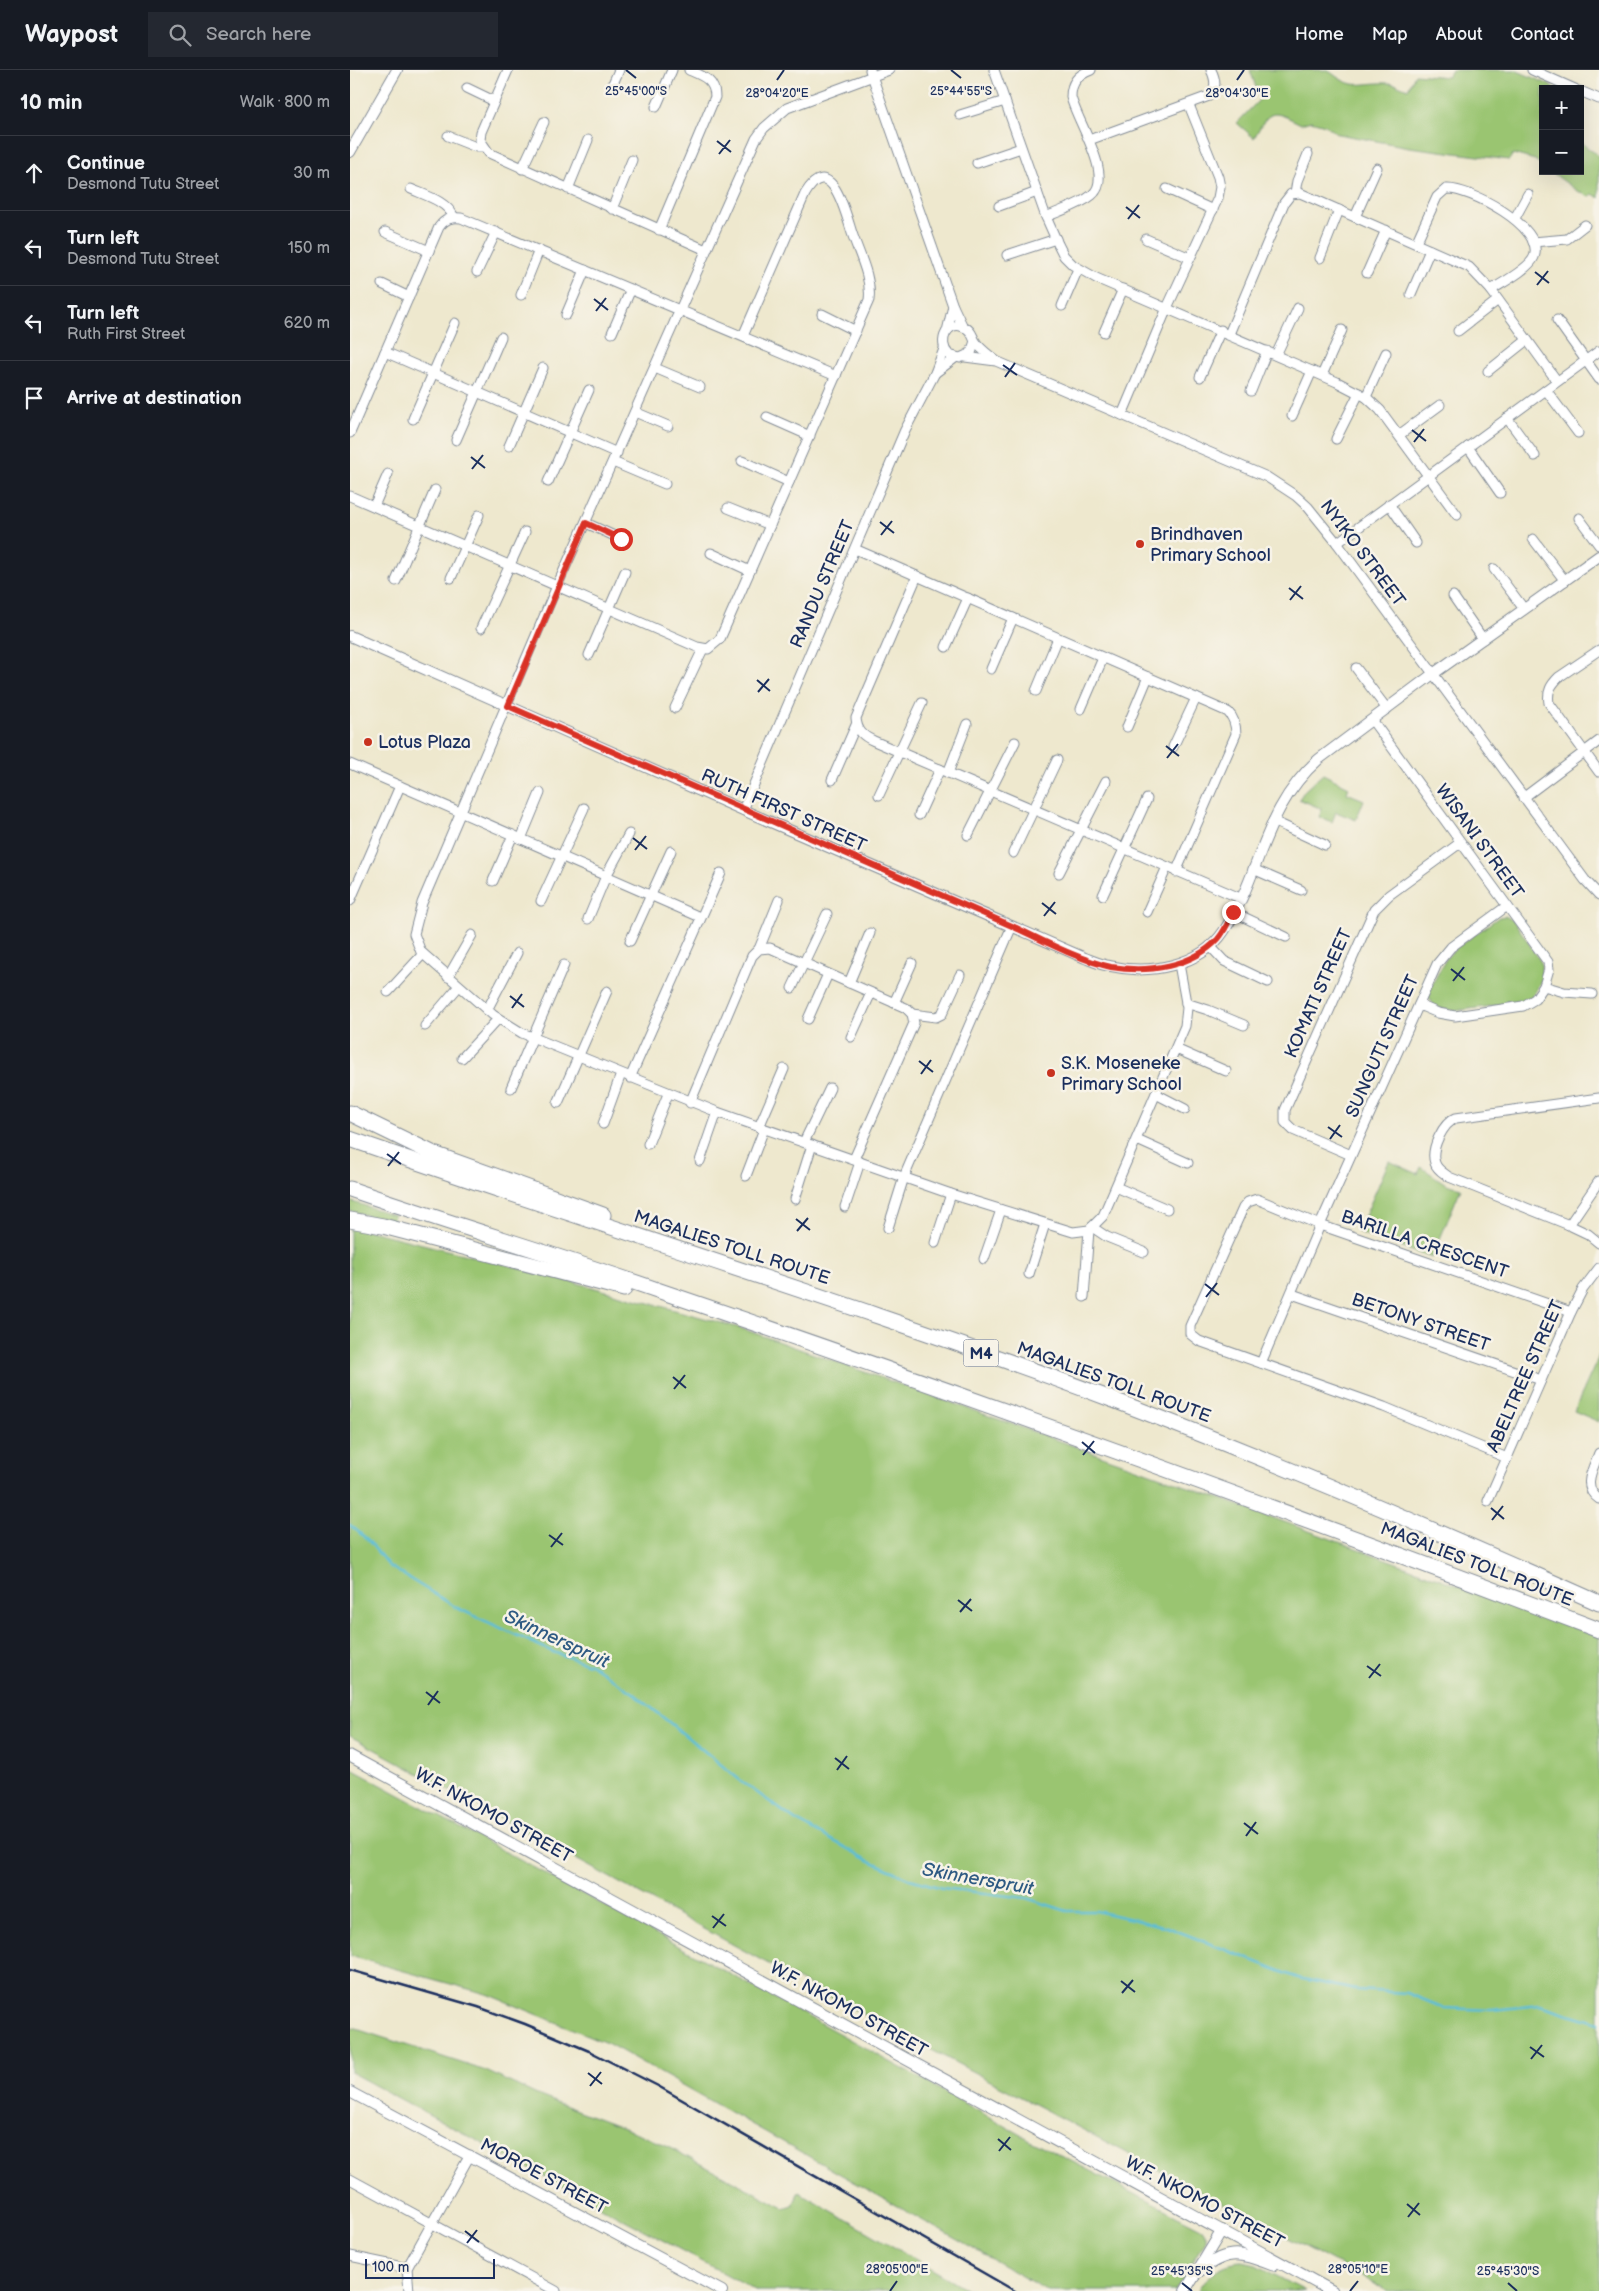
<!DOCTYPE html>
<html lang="en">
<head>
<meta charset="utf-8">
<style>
  :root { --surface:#171b24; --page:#242831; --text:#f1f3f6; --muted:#9ea1a6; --line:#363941 }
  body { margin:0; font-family:"Balsamiq Sans",sans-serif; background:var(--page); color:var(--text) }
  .controls { position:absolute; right:15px; top:15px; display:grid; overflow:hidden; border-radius:0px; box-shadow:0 5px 20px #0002 }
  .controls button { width:45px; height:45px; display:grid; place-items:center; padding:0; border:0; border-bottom:1px solid var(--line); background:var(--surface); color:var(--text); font:25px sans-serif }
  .scale { position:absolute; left:15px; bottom:12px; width:130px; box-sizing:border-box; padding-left:5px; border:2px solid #1b2f5e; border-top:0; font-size:14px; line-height:18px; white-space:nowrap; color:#1b2f5e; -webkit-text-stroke:4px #f7f3e8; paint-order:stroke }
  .stop { position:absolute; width:15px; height:15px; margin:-11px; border:4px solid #d93025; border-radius:50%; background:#fff }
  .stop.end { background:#d93025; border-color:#fff; box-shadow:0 1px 5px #0008 }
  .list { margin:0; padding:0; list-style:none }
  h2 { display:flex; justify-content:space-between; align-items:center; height:65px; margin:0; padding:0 20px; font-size:21px }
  h2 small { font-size:16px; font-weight:400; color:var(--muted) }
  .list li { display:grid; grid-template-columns:32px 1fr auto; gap:15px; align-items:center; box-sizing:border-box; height:75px; padding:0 20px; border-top:1px solid var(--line) }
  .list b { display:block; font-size:19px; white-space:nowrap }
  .list p { margin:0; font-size:16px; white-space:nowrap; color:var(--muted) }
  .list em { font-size:16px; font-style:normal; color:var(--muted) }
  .icon { flex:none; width:28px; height:28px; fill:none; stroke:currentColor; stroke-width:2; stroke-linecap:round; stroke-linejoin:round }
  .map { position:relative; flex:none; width:1249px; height:2221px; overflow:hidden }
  header { display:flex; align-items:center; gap:30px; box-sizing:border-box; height:70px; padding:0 25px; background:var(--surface); border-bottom:1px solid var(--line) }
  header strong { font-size:24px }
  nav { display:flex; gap:28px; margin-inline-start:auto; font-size:18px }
  .search { width:350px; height:45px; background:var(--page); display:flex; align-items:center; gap:12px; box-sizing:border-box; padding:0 18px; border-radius:0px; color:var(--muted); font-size:19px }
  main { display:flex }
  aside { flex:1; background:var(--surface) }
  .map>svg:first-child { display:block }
</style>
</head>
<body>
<header>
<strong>Waypost</strong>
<div class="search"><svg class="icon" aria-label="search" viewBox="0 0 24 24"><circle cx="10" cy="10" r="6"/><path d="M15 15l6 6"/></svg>Search here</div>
<nav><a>Home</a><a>Map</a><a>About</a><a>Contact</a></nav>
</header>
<main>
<aside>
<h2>10 min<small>Walk · 800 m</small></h2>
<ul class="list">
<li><svg class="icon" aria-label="ahead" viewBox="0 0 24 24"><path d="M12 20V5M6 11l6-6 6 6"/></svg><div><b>Continue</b><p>Desmond Tutu Street</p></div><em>30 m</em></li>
<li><svg class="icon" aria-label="left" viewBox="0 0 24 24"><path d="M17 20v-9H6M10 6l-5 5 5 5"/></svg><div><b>Turn left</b><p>Desmond Tutu Street</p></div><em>150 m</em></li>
<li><svg class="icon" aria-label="left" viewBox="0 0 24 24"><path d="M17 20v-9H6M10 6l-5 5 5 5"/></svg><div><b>Turn left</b><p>Ruth First Street</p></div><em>620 m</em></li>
<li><svg class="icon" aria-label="arrive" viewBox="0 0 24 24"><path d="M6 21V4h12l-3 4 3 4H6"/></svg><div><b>Arrive at destination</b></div></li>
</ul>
</aside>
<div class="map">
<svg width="1249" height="2221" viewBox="0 0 1249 2221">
  <rect width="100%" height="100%" fill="#f7f3e8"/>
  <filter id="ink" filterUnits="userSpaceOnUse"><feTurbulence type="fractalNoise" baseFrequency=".02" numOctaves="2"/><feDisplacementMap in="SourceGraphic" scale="10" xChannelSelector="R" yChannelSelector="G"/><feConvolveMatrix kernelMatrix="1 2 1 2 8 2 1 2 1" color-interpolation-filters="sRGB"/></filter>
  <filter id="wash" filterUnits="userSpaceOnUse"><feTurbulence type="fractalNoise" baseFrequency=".0096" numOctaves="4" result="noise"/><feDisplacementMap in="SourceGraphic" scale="20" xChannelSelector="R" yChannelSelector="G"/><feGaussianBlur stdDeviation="1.12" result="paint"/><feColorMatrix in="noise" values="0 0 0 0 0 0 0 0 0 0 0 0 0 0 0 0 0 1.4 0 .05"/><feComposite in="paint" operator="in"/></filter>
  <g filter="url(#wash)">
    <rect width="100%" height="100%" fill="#eee8ce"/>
    <g fill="#9ac571" stroke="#5a7a68">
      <path d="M900,0h78c26,22 30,12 60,13 7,0 14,4 20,6l7,-15 33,3 4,-7h63l35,15 4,4h-11v77l-8,-6 -22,-6 -4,6 -100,-13 -71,-13 -13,-9 -14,-4 -10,3c-30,-15 -31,-15 -47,14l-17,-15 23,-24z"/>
      <polygon points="1230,72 1249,86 1249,128 1243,124 1239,127 1226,120 1200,101 1230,101"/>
      <polygon points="973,704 999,717 997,723 1014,730 1006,750 986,742 982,752 969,747 972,739 949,729 955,720"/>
      <polygon points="1155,846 1164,851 1191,892 1192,909 1182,928 1177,931 1166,933 1104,941 1084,936 1078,926 1079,920 1097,887 1106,878 1149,847"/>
      <polygon points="1039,1091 1068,1104 1071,1097 1096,1114 1111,1118 1082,1188 1008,1162"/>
      <polygon points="0,1131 44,1145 42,1152 0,1141"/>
      <polygon points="0,1156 209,1208 390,1258 792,1400 1249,1567 1249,2221 1039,2221 426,1898 0,1666"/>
      <polygon points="1249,1286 1249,1352 1224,1341"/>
      <polygon points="0,1698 463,1949 686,2073 851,2158 855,2164 855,2170 826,2221 698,2221 259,1974 140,1925 0,1886"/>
      <polygon points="0,1957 136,2001 187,2025 292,2065 326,2081 434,2138 443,2135 449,2122 620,2221 407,2221 0,2002"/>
      <path d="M893,2192l13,3 49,26h-107c10,-18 24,-28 45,-29z"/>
    </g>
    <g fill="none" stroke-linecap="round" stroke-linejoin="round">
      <polyline stroke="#5abdd8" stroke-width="2.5" points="0,1455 17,1469 39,1496 107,1538 203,1582 242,1595 282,1622 391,1711 445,1750 518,1790 560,1809 592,1818 676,1828 717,1841 746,1841 817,1857 948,1908 1006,1920 1057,1923 1094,1938 1142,1940 1190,1935 1249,1953"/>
    </g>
  </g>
  <g filter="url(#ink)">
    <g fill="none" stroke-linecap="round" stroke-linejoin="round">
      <g stroke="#848c96" stroke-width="11">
        <g id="minor">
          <polyline points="158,0 131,62 130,70 139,83 356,180"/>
          <polyline points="520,0 603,236 613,257"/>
          <polyline points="539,0 437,38 414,58 406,69 207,516 72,833 64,864 71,882 143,945 172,963 367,1042 601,1124 723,1162 739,1160 753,1146 835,956 837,938 829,894"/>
          <polyline points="644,0 696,147 708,174 714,186 723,195 746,208 987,312 1016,327 1030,340 1107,445"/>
          <polyline points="1182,0 1225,19"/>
          <polyline points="117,18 144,31"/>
          <polyline points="261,18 269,0"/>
          <polyline points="1230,21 1249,29"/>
          <polyline points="306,37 322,0"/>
          <polyline points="610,45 655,31"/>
          <polyline points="98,66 126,77 133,77"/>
          <path d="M739,70l120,-44c8,-7 7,-16 2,-26"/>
          <polyline points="627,93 671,78"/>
          <polyline points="172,99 194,52"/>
          <path d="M61,119c16,7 35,12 43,28"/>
          <polyline points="218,119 238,70"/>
          <polyline points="817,119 863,140"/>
          <polyline points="945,123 947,111 958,84"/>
          <polyline points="649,136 687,122"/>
          <polyline points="262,139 282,90"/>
          <path d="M696,147c15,-7 34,-12 46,-22 23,-18 -16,-75 -21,-98 0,-15 7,-22 20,-27"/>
          <polyline points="1005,147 1027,98"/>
          <polyline points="1165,148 1178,124"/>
          <path d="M309,160l56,-133c0,-17 -12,-21 -26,-27"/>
          <polyline points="35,162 79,181"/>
          <polyline points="796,169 840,188"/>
          <polyline points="1183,172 1217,169 1235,155"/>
          <path d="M1066,173l21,-46 9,-8c22,-2 100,38 88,68 -5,12 -32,26 -43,33"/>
          <polyline points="657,185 706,169"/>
          <polyline points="970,188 989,140"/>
          <polyline points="127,202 146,162"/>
          <polyline points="1017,203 1036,160"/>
          <polyline points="32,214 59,227"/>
          <polyline points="1061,224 1080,180"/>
          <polyline points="171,225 189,180"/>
          <polyline points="712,236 728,199"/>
          <polyline points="472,244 506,261"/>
          <polyline points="216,245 235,200"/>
          <polyline points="1207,250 1249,309"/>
          <polyline points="597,261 603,236"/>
          <polyline points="1108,261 1148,230"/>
          <polyline points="754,262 773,219"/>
          <polyline points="262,263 281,219"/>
          <polyline points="879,264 934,133 941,124 950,123 1119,197 1141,220 1207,311"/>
          <path d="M625,271l-4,12 -11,5 -11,-3c-13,-13 -1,-37 17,-27 6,3 6,8 9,13 4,7 14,14 20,19"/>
          <polyline points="35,282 267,383"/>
          <polyline points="926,285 948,238"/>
          <polyline points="615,287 646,291 917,407 946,426 958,437 987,473 1235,810 1249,825"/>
          <polyline points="305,298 350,317"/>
          <polyline points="1138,301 1177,270"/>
          <polyline points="585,303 605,288"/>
          <polyline points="972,305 992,260"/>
          <polyline points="850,307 871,260"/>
          <polyline points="1196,320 1228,363"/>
          <polyline points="901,321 917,281"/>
          <polyline points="1016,327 1036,283"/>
          <polyline points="285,342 318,356"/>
          <polyline points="772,345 817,238 868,128 870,117 868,107 839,35"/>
          <polyline points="942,346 962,301"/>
          <polyline points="417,347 460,366"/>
          <polyline points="1157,348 1185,386"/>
          <polyline points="63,349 105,253"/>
          <path d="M0,363l89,-206c6,-8 12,-10 22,-9l375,158"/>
          <polyline points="1049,365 1090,335"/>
          <polyline points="986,369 1009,323"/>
          <polyline points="106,370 151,267"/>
          <polyline points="159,376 193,298"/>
          <polyline points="1118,377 1150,423"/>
          <polyline points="392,391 439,412"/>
          <polyline points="263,392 315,414"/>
          <polyline points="198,412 239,320"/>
          <path d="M0,426l347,151 11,2 12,-10 149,-339c3,-22 -10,-46 -17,-67 -6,-18 -21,-83 -47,-39l-62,142"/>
          <polyline points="1039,434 1066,473"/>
          <polyline points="24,436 38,404"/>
          <polyline points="378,438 420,455"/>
          <polyline points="1229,448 1249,475"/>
          <polyline points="236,453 271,469"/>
          <polyline points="1183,469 1215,511"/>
          <polyline points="987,473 1249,281"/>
          <path d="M505,479l373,163c6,6 8,13 8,22l-60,138"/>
          <polyline points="361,483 400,501"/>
          <polyline points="1144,499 1174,539"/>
          <path d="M567,506l-61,142c1,13 7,18 18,23l366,157"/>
          <polyline points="101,508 129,445"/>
          <polyline points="46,511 85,420"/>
          <polyline points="1103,526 1133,569"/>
          <polyline points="131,558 175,462"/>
          <polyline points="596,577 618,528"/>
          <path d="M1249,580l-40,27c-8,8 -12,14 -10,26l50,69"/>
          <polyline points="239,585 275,502"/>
          <polyline points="1006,598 1037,639"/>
          <polyline points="641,599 663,548"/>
          <polyline points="686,621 708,568"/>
          <polyline points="325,638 353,579"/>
          <polyline points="731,639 753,588"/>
          <polyline points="1022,650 1198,892 1199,899 1194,916 1185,929 1173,936 1105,946 1088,943 1069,935"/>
          <polyline points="777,657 798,607"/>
          <polyline points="823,677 846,628"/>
          <polyline points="0,694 350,847"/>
          <polyline points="598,703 617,654"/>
          <polyline points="482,710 506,655"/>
          <polyline points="529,725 572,633"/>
          <polyline points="1173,728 1249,671"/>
          <polyline points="393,740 555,360 585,303 594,279"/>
          <polyline points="569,745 590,699"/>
          <polyline points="923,751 975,775"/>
          <polyline points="618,765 665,672"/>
          <polyline points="171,769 190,723"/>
          <polyline points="663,783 707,690"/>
          <polyline points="903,799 951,820"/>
          <polyline points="709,803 756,711"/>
          <polyline points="143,811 163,765"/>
          <polyline points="753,825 797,729"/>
          <polyline points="0,831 50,716"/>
          <polyline points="191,831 234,738"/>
          <polyline points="797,842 817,797"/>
          <polyline points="883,842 936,867"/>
          <polyline points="238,849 256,806 279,764"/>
          <polyline points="280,871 321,781"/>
          <polyline points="860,876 874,891 918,912"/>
          <polyline points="409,879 429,830"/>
          <polyline points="98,907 122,865"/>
          <polyline points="499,913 520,863"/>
          <polyline points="1194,916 1214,922 1242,924"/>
          <polyline points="442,918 477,844"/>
          <polyline points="38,922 73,884"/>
          <polyline points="544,933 562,893"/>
          <polyline points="836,933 858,940 894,955"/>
          <polyline points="137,940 167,883"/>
          <polyline points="562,944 586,947 592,944 610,905"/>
          <polyline points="458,949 478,904"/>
          <polyline points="75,956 109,916"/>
          <polyline points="501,967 521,923"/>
          <polyline points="826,979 876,1001"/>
          <polyline points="112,988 148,949"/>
          <polyline points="280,1008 371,803"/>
          <polyline points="161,1018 214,895"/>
          <polyline points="806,1024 835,1039"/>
          <path d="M1249,1028l-143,20c-13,5 -26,31 -21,45 2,7 9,10 14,14l120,48 19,9 11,9"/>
          <polyline points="208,1033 257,921"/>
          <polyline points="340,1033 402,886 409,879 420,878 556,938 562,944 564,953 504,1089"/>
          <polyline points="253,1054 271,1004"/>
          <polyline points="409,1057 434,999"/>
          <polyline points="787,1070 838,1093"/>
          <polyline points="454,1072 480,1018"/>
          <polyline points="298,1074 318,1024"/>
          <polyline points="1001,1085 943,1060 935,1052 935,1040 1024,840 1039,825 1110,773"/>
          <polyline points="350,1091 367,1042"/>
          <polyline points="396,1106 414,1059"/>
          <polyline points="766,1117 817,1139"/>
          <polyline points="445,1129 462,1075"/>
          <polyline points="495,1137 510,1092"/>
          <polyline points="1219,1155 1249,1111"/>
          <polyline points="742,1157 757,1167 794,1182"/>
          <polyline points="538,1158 554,1107 662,856"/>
          <polyline points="585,1173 601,1124"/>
          <polyline points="634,1189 651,1140"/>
          <polyline points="679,1204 695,1154"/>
          <polyline points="942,1224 1191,1310"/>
          <polyline points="734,1227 739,1160"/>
          <polyline points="911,1293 970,1155 1087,894 1101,877 1157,836"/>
          <path d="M1249,1383c-6,16 -18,34 0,46"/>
          <polyline points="1157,1388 1034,1337 849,1271 840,1264 840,1256 893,1138 898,1132 907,1129 970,1155 1221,1242"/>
          <polyline points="1138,1431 1221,1242 1233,1219 1249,1198"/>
          <polyline points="0,2109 206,2221"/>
          <polyline points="0,2186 57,2198"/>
          <polyline points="59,2221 57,2198 120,2085"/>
        </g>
      </g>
      <g stroke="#848c96" stroke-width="12">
        <g id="tertiary">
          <polyline points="0,82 47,0"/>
          <path d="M0,566l393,174 342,148c8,3 17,7 25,8 39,9 91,0 114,-35 38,-58 38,-122 95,-172l114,-85 166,-118"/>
          <polyline points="0,2022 372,2221"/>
          <polyline points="835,2221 872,2160"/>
        </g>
      </g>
      <g stroke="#848c96" stroke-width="13">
        <g id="secondary">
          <polyline points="0,1686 982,2221"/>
          <path d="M844,2205c33,-26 42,-24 79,-10"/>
        </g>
      </g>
      <g stroke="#848c96" stroke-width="17">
        <g id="motorway">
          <polyline points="0,1043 84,1084 253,1145"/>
          <path d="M0,1069c253,88 510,166 761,260 165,63 327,132 488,204"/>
          <path d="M0,1119c103,36 207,66 310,102 315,107 628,221 939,339"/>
          <polyline points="0,1150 33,1156 274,1219"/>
        </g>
      </g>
      <use href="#minor" stroke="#fff" stroke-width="9"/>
      <use href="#tertiary" stroke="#fff" stroke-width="10"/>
      <use href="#secondary" stroke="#fff" stroke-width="11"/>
      <use href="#motorway" stroke="#fff" stroke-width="15"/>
      <polyline stroke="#1b2f5e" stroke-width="2.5" points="0,1900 128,1937 175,1954 239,1981 308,2016 665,2221"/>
    </g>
  </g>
  <g fill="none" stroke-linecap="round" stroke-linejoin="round" filter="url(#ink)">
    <path stroke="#d93025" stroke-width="6" d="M271,469l-35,-16 -78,183 504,220c30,14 67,34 99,41 37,6 81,0 107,-28 7,-8 11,-18 15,-27"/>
  </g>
  <path fill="none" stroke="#1b2f5e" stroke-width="2" d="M276,0l10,8M601,0l10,8M427,10l7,-10M887,10l7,-10M367,71l14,11M369,84l11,-14M776,137l14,11M778,149l11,-14M1185,202l14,11M1187,215l11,-14M244,229l14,11M246,241l10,-13M653,295l14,10M655,307l10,-14M1062,360l14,11M1064,372l10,-13M121,387l14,11M122,399l11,-14M530,452l14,11M531,465l11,-14M939,518l14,11M940,530l11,-14M407,610l13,11M408,622l11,-13M816,676l13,10M817,688l11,-14M283,768l14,11M285,780l11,-14M692,833l14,11M694,846l11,-14M1101,899l14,11M1103,911l11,-14M160,926l14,11M162,938l10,-14M569,991l14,11M571,1004l10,-14M978,1057l14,10M980,1069l10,-14M37,1084l14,10M38,1096l11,-14M446,1149l14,11M447,1161l11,-13M855,1214l14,11M856,1227l11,-14M323,1307l13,11M324,1319l11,-14M732,1372l13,11M733,1385l11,-14M1141,1438l13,11M1142,1450l11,-14M199,1465l14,10M201,1477l11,-14M608,1530l14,11M610,1542l11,-13M1017,1596l14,10M1019,1608l11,-14M76,1622l14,11M78,1635l10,-14M485,1688l14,11M487,1700l10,-14M894,1753l14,11M896,1766l10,-14M362,1846l14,10M363,1858l11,-14M771,1911l14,11M772,1923l11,-13M1180,1977l14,10M1181,1989l11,-14M238,2003l14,11M240,2016l11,-14M648,2069l13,11M649,2081l11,-14M1057,2134l13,11M1058,2147l11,-14M115,2161l14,11M117,2173l10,-13M832,2213l10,8M1158,2213l9,8M540,2221l7,-10M1000,2221l8,-10"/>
  <g fill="#c8321e" stroke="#f7f3e8" stroke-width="2">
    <circle cx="790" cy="474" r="5"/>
    <circle cx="18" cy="672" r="5"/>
    <circle cx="701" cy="1003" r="5"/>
  </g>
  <g text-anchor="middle" stroke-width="5" stroke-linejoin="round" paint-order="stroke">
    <rect fill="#f7f3e8" stroke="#5d6a87" stroke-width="1" x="613.5" y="1269.5" width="35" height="27" rx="4"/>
    <g font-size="16" font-weight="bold" fill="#1b2f5e">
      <text x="631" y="1289">M4</text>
    </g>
    <g font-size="18" fill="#1b2f5e" stroke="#f7f3e8" text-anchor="start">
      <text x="800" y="470">Brindhaven<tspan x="800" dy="21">Primary School</tspan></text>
      <text x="28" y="678">Lotus Plaza</text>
      <text x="711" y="999">S.K. Moseneke<tspan x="711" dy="21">Primary School</tspan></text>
    </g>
    <g font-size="18" fill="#1b2f5e" stroke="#f7f3e8">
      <text transform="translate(1013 483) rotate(53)" y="6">NYIKO STREET</text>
      <text transform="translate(472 514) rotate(-67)" y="6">RANDU STREET</text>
      <text transform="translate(434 740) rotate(24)" y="6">RUTH FIRST STREET</text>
      <text transform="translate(1130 771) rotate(54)" y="6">WISANI STREET</text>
      <text transform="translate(968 923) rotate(-66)" y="6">KOMATI STREET</text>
      <text transform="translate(1032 976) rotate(-66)" y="6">SUNGUTI STREET</text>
      <text transform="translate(1075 1174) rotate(19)" y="6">BARILLA CRESCENT</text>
      <text transform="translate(382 1177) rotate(18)" y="6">MAGALIES TOLL ROUTE</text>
      <text transform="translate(1071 1252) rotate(19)" y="6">BETONY STREET</text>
      <text transform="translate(1175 1306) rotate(-66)" y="6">ABELTREE STREET</text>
      <text transform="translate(764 1312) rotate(20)" y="6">MAGALIES TOLL ROUTE</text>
      <text transform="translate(1127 1494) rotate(21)" y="6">MAGALIES TOLL ROUTE</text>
      <text transform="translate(144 1745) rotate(29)" y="6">W.F. NKOMO STREET</text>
      <text transform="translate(499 1939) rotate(29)" y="6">W.F. NKOMO STREET</text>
      <text transform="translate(194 2106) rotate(28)" y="6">MOROE STREET</text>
      <text transform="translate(855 2132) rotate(28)" y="6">W.F. NKOMO STREET</text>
    </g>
    <g font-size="19" font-style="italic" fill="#2e5a83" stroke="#f7f3e8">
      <text transform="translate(207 1568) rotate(25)" y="7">Skinnerspruit</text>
      <text transform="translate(628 1808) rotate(10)" y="7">Skinnerspruit</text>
    </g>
  </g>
  <g font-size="12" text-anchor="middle" fill="#1b2f5e" stroke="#f7f3e8" stroke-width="5" stroke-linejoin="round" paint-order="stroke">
    <text x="286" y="25">25°45'00"S</text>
    <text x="611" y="25">25°44'55"S</text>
    <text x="427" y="27">28°04'20"E</text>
    <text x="887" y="27">28°04'30"E</text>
    <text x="547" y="2203">28°05'00"E</text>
    <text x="1008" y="2203">28°05'10"E</text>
    <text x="832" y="2205">25°45'35"S</text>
    <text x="1158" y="2205">25°45'30"S</text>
  </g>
</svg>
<div class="controls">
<button>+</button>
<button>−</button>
</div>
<div class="scale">100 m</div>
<div class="stop" style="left:271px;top:469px"></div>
<div class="stop end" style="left:883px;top:842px"></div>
</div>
</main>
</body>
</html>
